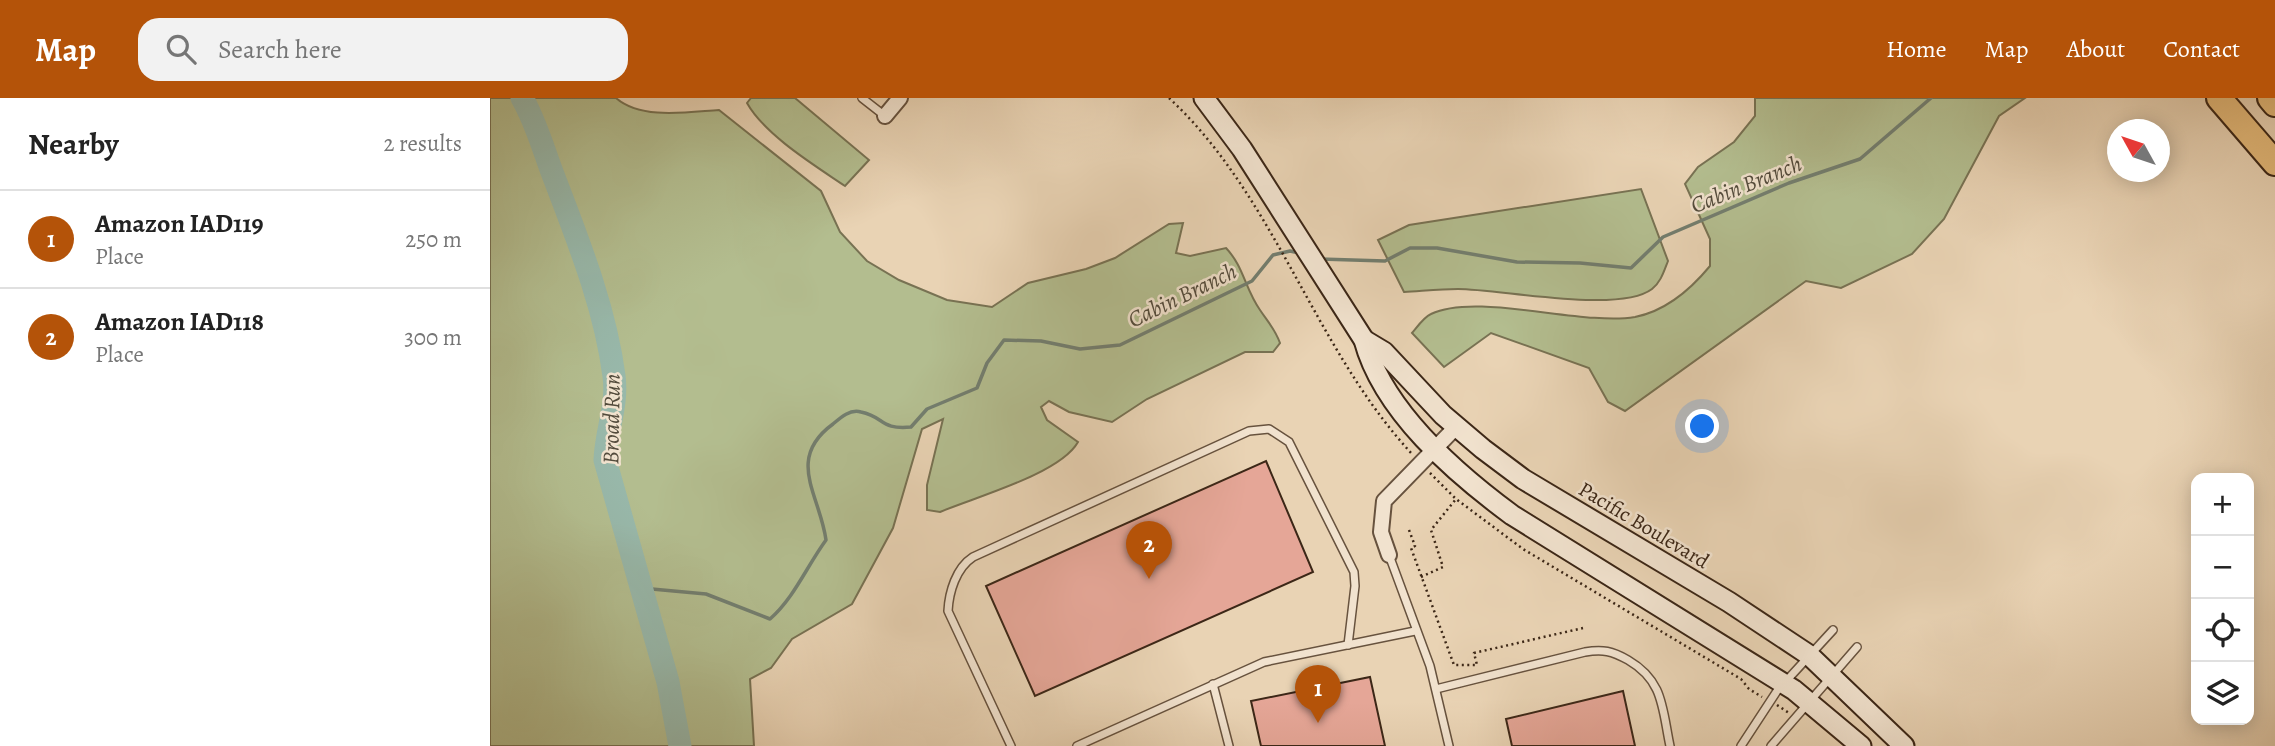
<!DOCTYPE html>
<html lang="en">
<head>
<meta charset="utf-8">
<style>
  :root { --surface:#fff; --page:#f2f2f2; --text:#222; --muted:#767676; --line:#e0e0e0; --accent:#b45309 }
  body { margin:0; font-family:Alegreya,serif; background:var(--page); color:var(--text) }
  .controls { position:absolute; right:21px; bottom:21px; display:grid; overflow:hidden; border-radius:14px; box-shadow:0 4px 18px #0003 }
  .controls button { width:63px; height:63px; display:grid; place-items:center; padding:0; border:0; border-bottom:2px solid var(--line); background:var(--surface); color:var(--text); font:35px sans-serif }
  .compass { position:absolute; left:1617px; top:21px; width:63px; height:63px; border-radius:50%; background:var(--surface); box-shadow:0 4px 18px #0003; rotate:310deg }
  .you { position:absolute; left:1213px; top:329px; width:24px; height:24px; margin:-18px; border:5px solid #fff; border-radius:50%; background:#1a73e8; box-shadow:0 0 0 10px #1a73e833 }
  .badge { display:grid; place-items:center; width:46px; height:46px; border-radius:50%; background:var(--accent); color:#fff; font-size:23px; font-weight:700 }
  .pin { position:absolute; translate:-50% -58px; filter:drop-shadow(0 2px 4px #0008) }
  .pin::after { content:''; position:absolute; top:37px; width:24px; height:21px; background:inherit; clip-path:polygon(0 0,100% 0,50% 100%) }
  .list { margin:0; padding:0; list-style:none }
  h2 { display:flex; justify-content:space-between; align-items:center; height:91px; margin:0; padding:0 28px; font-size:30px }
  h2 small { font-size:23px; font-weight:400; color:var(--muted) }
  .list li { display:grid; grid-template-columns:46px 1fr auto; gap:21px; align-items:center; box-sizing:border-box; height:98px; padding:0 28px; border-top:2px solid var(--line) }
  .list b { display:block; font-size:26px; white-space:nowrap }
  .list p { margin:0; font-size:23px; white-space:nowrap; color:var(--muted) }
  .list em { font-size:23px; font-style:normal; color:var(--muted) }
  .icon { flex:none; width:38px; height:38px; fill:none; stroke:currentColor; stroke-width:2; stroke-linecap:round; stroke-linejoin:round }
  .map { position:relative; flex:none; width:1785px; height:648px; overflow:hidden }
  header { display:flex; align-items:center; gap:42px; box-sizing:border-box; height:98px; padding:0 35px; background:var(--accent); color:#fff }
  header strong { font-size:33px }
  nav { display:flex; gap:38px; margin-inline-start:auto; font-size:24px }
  .search { width:490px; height:63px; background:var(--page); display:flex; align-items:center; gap:18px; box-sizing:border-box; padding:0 24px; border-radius:21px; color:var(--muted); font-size:26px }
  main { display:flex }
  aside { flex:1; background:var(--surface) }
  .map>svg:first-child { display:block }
</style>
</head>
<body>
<header>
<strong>Map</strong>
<div class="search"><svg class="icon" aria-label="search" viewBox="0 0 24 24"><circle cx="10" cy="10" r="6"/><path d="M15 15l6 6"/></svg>Search here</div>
<nav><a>Home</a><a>Map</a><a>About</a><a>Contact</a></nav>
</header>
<main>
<aside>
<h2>Nearby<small>2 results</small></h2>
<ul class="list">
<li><span class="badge">1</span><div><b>Amazon IAD119</b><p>Place</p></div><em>250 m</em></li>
<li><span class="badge">2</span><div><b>Amazon IAD118</b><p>Place</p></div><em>300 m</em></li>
</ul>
</aside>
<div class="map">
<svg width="1785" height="648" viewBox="0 0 1785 648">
  <rect width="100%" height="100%" fill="#e9d3b4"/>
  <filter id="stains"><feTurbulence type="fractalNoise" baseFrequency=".00286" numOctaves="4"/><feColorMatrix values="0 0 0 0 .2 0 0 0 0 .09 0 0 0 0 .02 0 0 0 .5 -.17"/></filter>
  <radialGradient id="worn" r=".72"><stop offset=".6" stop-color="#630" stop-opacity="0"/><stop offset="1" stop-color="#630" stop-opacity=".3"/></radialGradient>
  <g fill="#b3bd8f" stroke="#787253" stroke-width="2">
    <path d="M0,0h126c25,22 72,14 103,12l102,81 19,41 27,29 32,19 48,20 45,7 36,-24 58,-14 29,-11 54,-34 14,-1 -7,30 14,3 36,-8c18,19 19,41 34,62 8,12 15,19 20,33l-7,9h-28l-98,47 -35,23 -43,-10 -20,-11 -8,6 6,13 31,22c-18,32 -103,55 -138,70l-13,-2v-25l16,-66 -21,10 -29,99 -41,76 -60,35 -21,29 -21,11 4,67h-264z"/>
    <path d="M261,0h44l74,62 -24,26c-31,-21 -80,-51 -98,-83z"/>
    <path d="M1265,0h270l-26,18 -55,103 -32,35 -71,34 -35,-7 -181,130 -17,-9 -19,-34 -98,-35 -47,34 -32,-34c5,-6 12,-16 19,-19 46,-22 150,12 204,3 31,-6 56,-28 75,-51v-27l-25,-55 13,-17 36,-25 21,-26z"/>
    <path d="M1151,91l27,72c-4,10 -7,21 -16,28 -33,25 -151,0 -194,0 -18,0 -36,2 -54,3l-26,-52 31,-15z"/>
  </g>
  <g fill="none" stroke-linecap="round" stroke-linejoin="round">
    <g stroke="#737e6f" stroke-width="3.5">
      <polyline points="830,161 895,163 920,150 947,150 1027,164 1090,165 1141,170 1173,139 1299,85 1370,61 1441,0"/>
      <path d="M151,490l65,6 64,25c24,-21 37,-53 56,-79 -6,-45 -41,-81 7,-116 8,-7 17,-15 28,-12 24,5 19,18 50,15l16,-18 50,-21 10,-25 17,-23 37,1 39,8 40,-4 132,-64 21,-26 17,-4 9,2"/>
    </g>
    <path stroke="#98b8aa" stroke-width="23" d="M32,0c13,22 21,50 30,74 25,66 53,134 62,204 4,29 -8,55 -9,84l63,222 12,64"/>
  </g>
  <g fill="#e5a697" stroke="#3c2717" stroke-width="2">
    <polygon points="776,363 823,474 545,598 496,488"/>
    <polygon points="880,579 895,648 771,648 761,603"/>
    <polygon points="1133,593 1145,648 1022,648 1016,621"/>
  </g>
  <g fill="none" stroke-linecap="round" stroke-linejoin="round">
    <g stroke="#67523e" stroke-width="10">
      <g id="lane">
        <polyline points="372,0 395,18"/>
        <polyline points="899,457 940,568 959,648"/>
        <polyline points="723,586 739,648"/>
        <path d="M946,591l149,-37c18,-3 27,-1 43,8 36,21 34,48 42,86"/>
        <path d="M521,648l-63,-135c1,-19 8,-43 25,-54l276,-126 20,-2 20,13 65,130 1,14 -7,59"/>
        <polyline points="587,648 774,564 925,533"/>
        <polyline points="1251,648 1287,593 1343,532"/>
        <polyline points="1281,648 1367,549"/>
      </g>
    </g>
    <g stroke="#67523e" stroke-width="18">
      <g id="street">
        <polyline points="395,18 410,0"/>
        <polyline points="899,457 891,434 894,403 966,329"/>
      </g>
    </g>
    <g stroke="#3c2717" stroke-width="23">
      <g id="secondary">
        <path d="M714,0l38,51 122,191c19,71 91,133 148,175l282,175 67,56"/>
        <polyline points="874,242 894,254 953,317 993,351 1033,381 1239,504 1319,557 1414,648"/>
      </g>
    </g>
    <g stroke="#3c2717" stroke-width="28">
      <g id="highway">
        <polyline points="1729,0 1785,65"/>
        <polyline points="1780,0 1785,6"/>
      </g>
    </g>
    <g stroke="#3c2717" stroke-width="2.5" stroke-dasharray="2 3.5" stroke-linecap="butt">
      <path d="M679,0c107,99 145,251 244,357"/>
      <polyline points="940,375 966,401 1033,451 1251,581 1259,591 1272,599"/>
      <polyline points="919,432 925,448 921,450 964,567 987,567 984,555 1093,530"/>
      <polyline points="931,479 953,469 941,432 966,401"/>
      <polyline points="1287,607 1299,615"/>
    </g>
    <use href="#lane" stroke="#f1e2ce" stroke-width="7"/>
    <use href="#street" stroke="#f1e2ce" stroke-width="14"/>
    <use href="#secondary" stroke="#f1e2ce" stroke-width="19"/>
    <use href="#highway" stroke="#e4ba7a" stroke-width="24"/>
  </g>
  <g text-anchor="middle" stroke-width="5" stroke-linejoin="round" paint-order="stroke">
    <g font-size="21" fill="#3c2717" stroke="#f1e2ce">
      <text transform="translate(1154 427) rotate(31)" y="7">Pacific Boulevard</text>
    </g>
    <g font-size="23" font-style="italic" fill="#534b3c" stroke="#f1e2ce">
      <text transform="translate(1256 86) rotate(-22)" y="8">Cabin Branch</text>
      <text transform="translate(692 197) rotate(-26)" y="8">Cabin Branch</text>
      <text transform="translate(121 321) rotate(-89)" y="8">Broad Run</text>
    </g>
  </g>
  <rect width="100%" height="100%" filter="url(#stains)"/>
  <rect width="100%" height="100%" fill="url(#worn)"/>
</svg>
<div class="controls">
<button>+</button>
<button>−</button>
<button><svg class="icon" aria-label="locate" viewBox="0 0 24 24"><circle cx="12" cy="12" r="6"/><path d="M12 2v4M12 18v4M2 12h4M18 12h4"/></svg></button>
<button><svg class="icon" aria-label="layers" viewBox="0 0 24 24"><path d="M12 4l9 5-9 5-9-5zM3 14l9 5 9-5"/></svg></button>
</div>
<svg class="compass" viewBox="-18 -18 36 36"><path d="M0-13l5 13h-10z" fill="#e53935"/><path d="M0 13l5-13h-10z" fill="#767676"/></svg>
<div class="you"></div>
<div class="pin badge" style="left:828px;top:625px">1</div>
<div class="pin badge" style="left:659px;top:481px">2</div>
</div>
</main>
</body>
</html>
